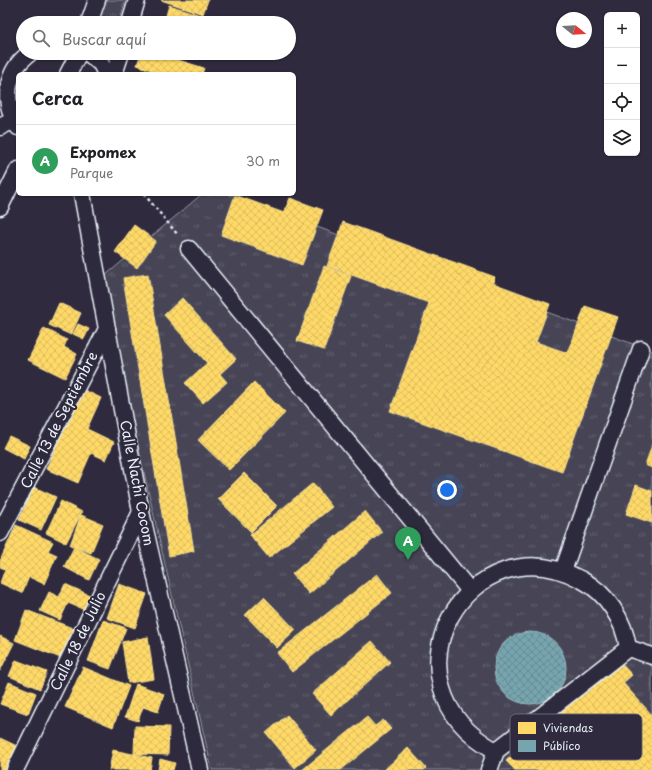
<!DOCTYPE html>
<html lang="es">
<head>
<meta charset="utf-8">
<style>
  :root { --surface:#fff; --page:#f2f2f2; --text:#202124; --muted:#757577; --line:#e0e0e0; --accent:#84575d }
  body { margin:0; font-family:"Playpen Sans",sans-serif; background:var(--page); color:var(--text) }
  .controls { position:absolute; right:12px; top:12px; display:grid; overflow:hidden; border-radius:6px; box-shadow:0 1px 3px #0004 }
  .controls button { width:36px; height:36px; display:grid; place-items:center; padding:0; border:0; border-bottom:1px solid var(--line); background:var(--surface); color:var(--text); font:20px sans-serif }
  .compass { position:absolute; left:556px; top:12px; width:36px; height:36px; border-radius:50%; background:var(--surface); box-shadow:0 1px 3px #0004; rotate:108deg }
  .you { position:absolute; left:447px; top:490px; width:14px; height:14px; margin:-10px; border:3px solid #fff; border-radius:50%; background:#1a73e8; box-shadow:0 0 0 6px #1a73e833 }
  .badge { display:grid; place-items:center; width:26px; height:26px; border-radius:50%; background:var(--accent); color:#fff; font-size:13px; font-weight:700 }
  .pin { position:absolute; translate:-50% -33px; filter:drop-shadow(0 1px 2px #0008) }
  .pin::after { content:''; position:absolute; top:21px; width:14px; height:12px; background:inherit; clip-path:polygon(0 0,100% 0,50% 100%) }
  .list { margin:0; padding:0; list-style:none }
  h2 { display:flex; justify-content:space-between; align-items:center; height:52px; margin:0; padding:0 16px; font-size:17px }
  h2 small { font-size:13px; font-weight:400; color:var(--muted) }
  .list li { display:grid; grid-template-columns:26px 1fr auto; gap:12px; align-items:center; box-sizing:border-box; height:72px; padding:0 16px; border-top:1px solid var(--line) }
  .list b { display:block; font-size:15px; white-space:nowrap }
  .list p { margin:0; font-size:13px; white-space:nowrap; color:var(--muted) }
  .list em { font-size:13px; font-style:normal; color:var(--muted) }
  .icon { flex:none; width:22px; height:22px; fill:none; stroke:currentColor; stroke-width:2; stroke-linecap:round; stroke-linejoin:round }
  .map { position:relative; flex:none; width:652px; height:770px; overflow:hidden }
  .search { position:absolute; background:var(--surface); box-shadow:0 1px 3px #0004; left:16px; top:16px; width:280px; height:44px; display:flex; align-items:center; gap:10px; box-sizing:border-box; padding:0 14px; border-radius:22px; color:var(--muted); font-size:15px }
  .panel { position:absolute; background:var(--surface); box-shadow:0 1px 3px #0004; left:16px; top:72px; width:280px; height:124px; border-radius:6px }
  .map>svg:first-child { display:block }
</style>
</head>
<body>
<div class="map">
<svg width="652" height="770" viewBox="0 0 652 770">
  <defs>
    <pattern id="park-tufts" width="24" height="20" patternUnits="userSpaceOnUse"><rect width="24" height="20" fill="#464455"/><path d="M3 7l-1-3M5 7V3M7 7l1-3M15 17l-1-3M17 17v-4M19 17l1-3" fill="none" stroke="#615f6e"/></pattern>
    <pattern id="homes-cross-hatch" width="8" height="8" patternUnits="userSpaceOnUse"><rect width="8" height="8" fill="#ffd966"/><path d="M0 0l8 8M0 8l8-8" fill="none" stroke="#dabc60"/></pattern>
    <pattern id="public-cross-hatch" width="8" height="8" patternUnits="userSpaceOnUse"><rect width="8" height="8" fill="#76a5af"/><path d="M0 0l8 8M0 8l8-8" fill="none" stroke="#688991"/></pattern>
  </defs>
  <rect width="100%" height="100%" fill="#2f2a3d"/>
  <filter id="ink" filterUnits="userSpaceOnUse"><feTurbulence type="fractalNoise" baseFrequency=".025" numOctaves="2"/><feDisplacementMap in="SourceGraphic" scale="8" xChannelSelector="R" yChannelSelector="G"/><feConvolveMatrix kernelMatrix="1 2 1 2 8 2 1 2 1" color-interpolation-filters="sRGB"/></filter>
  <g filter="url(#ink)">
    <g fill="url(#park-tufts)" stroke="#979aa6">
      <polygon points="104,0 126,0 119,23 97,23"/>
      <polygon points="202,194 228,194 652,351 652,770 212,770 100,280"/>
    </g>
    <g fill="url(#homes-cross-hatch)" stroke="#f8e092">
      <polygon points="161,0 208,0 203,14"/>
      <polygon points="169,5 200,15 198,23 164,23"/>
      <polygon points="141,53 156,53 204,68 202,74 150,74 151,70 137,65"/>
      <polygon points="179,53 201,53 199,59"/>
      <polygon points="235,195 284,213 290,198 323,210 302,265 221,235"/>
      <polygon points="343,222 495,277 493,283 550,304 536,342 568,353 585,306 618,317 562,472 390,411 429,303 327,266"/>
      <polygon points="134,225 156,241 137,268 115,252"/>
      <polygon points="324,266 351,276 324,350 297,341"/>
      <polygon points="148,274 194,551 169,556 123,278"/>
      <polygon points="182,298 236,359 220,374 227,382 203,403 185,383 207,363 164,315"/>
      <polygon points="59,303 81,313 71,335 49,325"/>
      <polygon points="78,324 89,329 84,339 73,334"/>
      <polygon points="44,328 67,340 64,347 77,354 65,378 28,360"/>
      <polygon points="254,382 285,413 229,470 198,440"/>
      <polygon points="82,389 101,398 87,429 114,442 106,460 91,453 78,483 46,469"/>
      <polygon points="9,436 30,446 24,459 3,448"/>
      <polygon points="652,445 652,468 645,465"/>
      <polygon points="244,473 277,506 251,532 218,499"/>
      <polygon points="313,483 332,507 269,558 250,535"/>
      <polygon points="636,485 652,491 652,523 626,514"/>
      <polygon points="34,487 56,497 41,530 19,520"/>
      <polygon points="61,501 82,512 66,543 46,533"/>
      <polygon points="365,511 382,532 309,594 292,574"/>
      <polygon points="81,515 103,524 91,553 70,545"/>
      <polygon points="16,525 53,542 48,551 57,555 44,584 29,577 22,593 0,583 5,569 0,567 0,561"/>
      <polygon points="74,547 99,559 89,580 64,567"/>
      <polygon points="377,574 392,593 292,672 277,653"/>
      <polygon points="65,584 94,597 87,611 68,603 60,620 40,611 49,592 59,597"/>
      <polygon points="119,584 147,594 135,628 107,618"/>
      <polygon points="264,597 296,630 277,648 245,615"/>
      <polygon points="26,610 75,629 63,659 15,640"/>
      <polygon points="103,620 126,628 110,669 88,661"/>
      <polygon points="0,636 14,643 0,671"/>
      <polygon points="148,637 154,679 128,683 122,642"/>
      <polygon points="372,641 390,662 331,715 312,694"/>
      <polygon points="617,659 632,675 623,683 652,715 652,770 515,770 506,761"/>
      <polygon points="16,660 47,672 40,689 9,676"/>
      <polygon points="83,667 129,686 113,727 65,707"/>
      <polygon points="9,682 36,693 28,714 0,704"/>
      <polygon points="136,684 164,694 158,712 143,707 138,721 125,717"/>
      <polygon points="287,715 316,750 295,768 266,733"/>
      <polygon points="367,717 375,726 383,720 391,729 341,770 302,770"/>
      <polygon points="135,726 169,727 168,755 134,754"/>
      <polygon points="0,738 19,747 9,770 0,770"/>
      <polygon points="408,748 426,768 424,770 384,770"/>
      <polygon points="113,750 152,758 150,770 109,770"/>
      <polygon points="160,759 175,763 173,770 158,770"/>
    </g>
    <circle fill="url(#public-cross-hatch)" stroke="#98bcc5" cx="530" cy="668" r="36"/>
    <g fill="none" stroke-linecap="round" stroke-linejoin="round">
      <g stroke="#e8f1f8" stroke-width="19">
        <g id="street">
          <polyline points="89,23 97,0"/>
          <polyline points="130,23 137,0"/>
          <polyline points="88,53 101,64 106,74"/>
          <polyline points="68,74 79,53"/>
          <polyline points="114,74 121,53"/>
          <polyline points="0,127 14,120"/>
          <path d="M18,127c-16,-25 -13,-56 12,-74"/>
          <polyline points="82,194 141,512 200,770"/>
          <polyline points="0,207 18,170"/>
          <polyline points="189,249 470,591"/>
          <polyline points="0,533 107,329"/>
          <polyline points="563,571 641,349"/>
          <polyline points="628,648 652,656"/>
          <polyline points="15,770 141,512"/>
          <path d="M489,770l7,-19 132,-103c-4,-28 -21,-55 -46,-68 -112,-62 -210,103 -86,171"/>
        </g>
      </g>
      <polyline stroke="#e8f1f8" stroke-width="2.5" stroke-dasharray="3 3" stroke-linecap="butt" points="144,194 178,235"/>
      <use href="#street" stroke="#2f2a3d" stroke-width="16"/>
    </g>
  </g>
  <g text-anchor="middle" stroke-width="4" stroke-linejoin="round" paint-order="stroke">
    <g font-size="14" fill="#e8f1f8" stroke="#2f2a3d">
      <text transform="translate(59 420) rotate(-63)" y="5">Calle 13 de Septiembre</text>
      <text transform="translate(137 483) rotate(79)" y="5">Calle Nachi Cocom</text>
      <text transform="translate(78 641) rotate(-64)" y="5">Calle 18 de Julio</text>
    </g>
  </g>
  <rect x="510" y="714" width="132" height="46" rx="6" fill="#2f2a3d" stroke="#666675" stroke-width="1"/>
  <rect x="518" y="722" width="18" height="12" fill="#ffd966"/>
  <rect x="518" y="740" width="18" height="12" fill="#76a5af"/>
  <g font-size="11" fill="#e8f1f8">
    <text x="543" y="732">Viviendas</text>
    <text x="543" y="750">Público</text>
  </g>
</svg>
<div class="controls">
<button>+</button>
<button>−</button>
<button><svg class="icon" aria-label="locate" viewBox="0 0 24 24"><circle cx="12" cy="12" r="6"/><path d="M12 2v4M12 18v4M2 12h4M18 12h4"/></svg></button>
<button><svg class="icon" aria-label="layers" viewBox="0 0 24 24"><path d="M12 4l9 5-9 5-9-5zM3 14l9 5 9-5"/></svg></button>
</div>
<svg class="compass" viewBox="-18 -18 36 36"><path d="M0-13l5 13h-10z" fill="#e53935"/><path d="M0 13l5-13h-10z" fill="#757577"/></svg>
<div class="you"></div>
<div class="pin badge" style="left:408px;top:560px;background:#2e9e5b">A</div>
<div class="search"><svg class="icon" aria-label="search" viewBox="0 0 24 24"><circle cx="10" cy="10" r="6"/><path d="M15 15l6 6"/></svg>Buscar aquí</div>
<section class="panel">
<h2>Cerca<small></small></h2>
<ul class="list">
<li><span class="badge" style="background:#2e9e5b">A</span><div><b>Expomex</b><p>Parque</p></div><em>30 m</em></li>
</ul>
</section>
</div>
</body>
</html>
